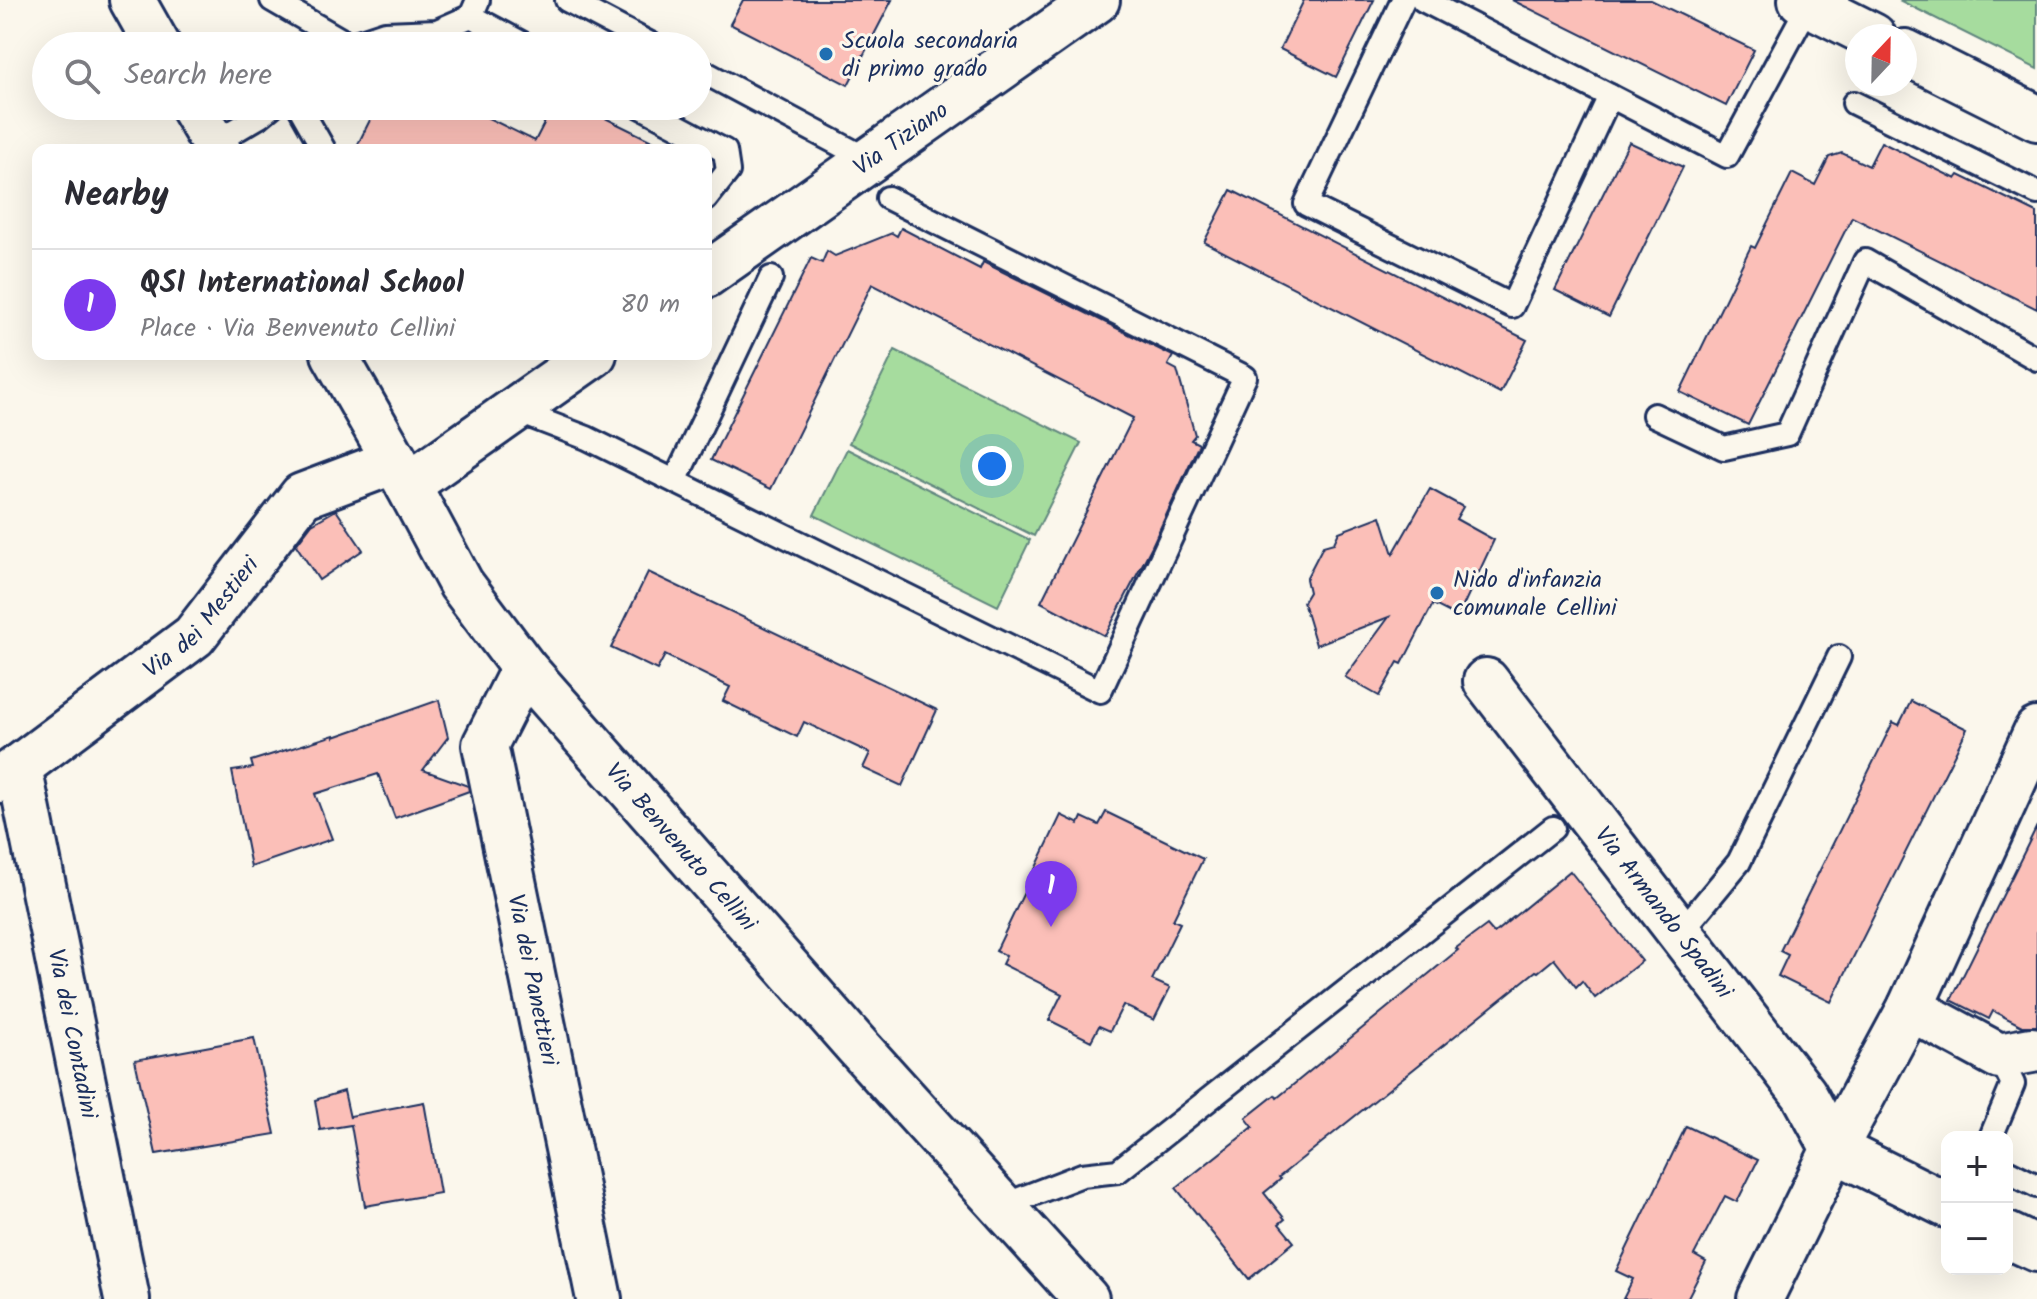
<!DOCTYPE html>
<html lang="en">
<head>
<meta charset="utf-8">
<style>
  :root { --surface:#fff; --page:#f2f2f3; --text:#2b2b33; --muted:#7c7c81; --line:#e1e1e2; --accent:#7c3aed }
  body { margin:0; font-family:Kalam,sans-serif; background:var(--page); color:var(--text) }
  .controls { position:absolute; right:24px; bottom:24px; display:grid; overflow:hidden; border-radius:16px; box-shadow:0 8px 32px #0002 }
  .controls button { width:72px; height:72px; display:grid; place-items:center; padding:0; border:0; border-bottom:2px solid var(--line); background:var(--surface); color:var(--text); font:40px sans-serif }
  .compass { position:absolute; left:1845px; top:24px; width:72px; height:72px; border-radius:50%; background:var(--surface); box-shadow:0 8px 32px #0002; rotate:22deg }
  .you { position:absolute; left:992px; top:466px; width:28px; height:28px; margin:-20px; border:6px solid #fff; border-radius:50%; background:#1a73e8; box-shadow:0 0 0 12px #1a73e833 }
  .badge { display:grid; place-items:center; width:52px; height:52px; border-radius:50%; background:var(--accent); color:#fff; font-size:26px; font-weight:700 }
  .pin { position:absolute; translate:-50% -66px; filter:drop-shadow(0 2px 4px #0008) }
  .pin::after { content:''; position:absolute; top:42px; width:28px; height:24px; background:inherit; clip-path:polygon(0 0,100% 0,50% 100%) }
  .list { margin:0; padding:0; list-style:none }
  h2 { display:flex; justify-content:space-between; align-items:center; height:104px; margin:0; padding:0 32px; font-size:34px }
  h2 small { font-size:26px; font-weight:400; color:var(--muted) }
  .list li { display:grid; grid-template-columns:52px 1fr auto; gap:24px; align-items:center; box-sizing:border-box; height:112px; padding:0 32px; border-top:2px solid var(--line) }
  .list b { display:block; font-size:30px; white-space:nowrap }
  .list p { margin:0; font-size:26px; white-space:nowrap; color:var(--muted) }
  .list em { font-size:26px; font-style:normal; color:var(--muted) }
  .icon { flex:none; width:44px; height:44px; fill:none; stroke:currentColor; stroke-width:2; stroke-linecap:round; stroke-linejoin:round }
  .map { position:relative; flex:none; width:2037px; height:1299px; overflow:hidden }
  .search { position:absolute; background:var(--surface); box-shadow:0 8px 32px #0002; left:32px; top:32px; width:680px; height:88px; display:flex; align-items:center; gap:20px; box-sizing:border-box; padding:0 28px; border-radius:44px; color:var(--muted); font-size:30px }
  .panel { position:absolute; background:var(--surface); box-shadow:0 8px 32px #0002; left:32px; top:144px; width:680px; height:216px; border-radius:16px }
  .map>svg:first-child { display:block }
</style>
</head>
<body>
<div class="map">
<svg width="2037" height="1299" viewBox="0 0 2037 1299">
  <rect width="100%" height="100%" fill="#fbf7ec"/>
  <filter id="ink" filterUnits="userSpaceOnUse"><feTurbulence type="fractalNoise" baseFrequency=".0125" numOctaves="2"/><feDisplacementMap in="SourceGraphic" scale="16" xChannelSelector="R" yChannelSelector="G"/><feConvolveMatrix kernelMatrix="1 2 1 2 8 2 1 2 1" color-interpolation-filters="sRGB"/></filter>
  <g filter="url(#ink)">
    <g fill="#a6dc9e" stroke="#60867e" stroke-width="2">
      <polygon points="1899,0 2037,0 2037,69"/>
      <polygon points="895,350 1081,443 1034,536 849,443"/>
      <polygon points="847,449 1030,540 998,606 814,515"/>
    </g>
    <g fill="#fbbfb8" stroke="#1b2f5e" stroke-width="2">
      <polygon points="743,0 892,0 848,85 730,24"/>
      <polygon points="1304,0 1374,0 1336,77 1280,49"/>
      <polygon points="1512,0 1651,0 1754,50 1726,106"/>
      <polygon points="377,106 464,106 535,141 553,106 581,106 670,150 355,150"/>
      <polygon points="1629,142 1683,167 1609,317 1555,290"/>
      <polygon points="1881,142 1956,179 1959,175 2037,213 2037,309 1852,217 1748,425 1680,392 1751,246 1755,248 1792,173 1815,185 1829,157 1842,153 1869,166"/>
      <polygon points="1231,190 1527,340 1500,393 1204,242"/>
      <polygon points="901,228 980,269 983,262 1173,356 1168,365 1177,370 1195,435 1191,440 1199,444 1152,546 1105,636 1041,602 1133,418 872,284 771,489 711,460 811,258 822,263 827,251 835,256 892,233 897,236"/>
      <polygon points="1430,489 1463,507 1456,519 1494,540 1458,617 1433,604 1402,664 1398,662 1379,696 1345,677 1389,617 1316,645 1303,602 1309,592 1306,579 1323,546 1334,543 1339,532 1381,516 1393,554"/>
      <polygon points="336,510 363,550 319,580 296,545 312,524"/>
      <polygon points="648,572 937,710 902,786 863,768 870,753 804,722 797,737 723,701 730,687 665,655 657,670 611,648"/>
      <polygon points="439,700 448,737 423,770 468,786 469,791 395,818 378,774 315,794 332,839 251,867 232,771 253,768 251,761 334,735 334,737"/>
      <polygon points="1911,701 1967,729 1831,1002 1778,976 1788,955 1780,951 1893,722 1899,725"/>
      <polygon points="1106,812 1203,859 1173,920 1180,923 1152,980 1170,988 1154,1020 1123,1005 1110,1031 1099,1026 1091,1041 1049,1020 1062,994 1002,964 1006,956 996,951 1061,815 1079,824 1082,817 1099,825"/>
      <polygon points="2037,826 2037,1026 2022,1026 1993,1011 1989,1019 1951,1000"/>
      <polygon points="1570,871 1642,961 1595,998 1582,981 1576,987 1554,959 1538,972 1536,971 1279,1177 1281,1179 1264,1193 1285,1219 1279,1224 1294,1242 1249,1279 1176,1188 1253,1127 1246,1118 1275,1095 1277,1098 1458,950 1456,948 1487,925 1494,933"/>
      <polygon points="254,1038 275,1134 156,1154 135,1060"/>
      <polygon points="344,1091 350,1118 350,1116 424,1102 440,1193 365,1206 351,1125 320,1130 315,1100"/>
      <polygon points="1686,1126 1758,1160 1737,1202 1725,1196 1694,1255 1706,1262 1687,1299 1623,1299 1633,1279 1616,1271"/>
    </g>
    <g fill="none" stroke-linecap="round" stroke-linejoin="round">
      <g stroke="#1b2f5e" stroke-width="28">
        <g id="lane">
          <polyline points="272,0 348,44"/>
          <polyline points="567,0 654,46"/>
          <polyline points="1403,0 1306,204 1512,306 1610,96"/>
          <polyline points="1423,0 1727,156 1809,4"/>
          <polyline points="471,16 527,46"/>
          <polyline points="346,46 385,33 437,31 471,16 478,0"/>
          <polyline points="698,69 869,160"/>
          <polyline points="1854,103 2037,193"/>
          <polyline points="299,106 324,150"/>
          <polyline points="640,106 725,151 728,171 706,199"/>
          <polyline points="214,143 260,116 272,106"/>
          <polyline points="514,410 587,438 1100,691 1245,377 888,198"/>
          <polyline points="1654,415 1724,448 1787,434 1865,261 2037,359"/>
          <polyline points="675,481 771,278"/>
          <polyline points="1681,932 1739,862 1839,657"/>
          <polyline points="1991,1137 2013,1084 1999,1056"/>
          <polyline points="2007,1171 2037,1186"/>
          <polyline points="1002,1206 1082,1175 1118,1171 1553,828"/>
        </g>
      </g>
      <g stroke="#1b2f5e" stroke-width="50">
        <g id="street">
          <polyline points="132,0 158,46"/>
          <polyline points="1801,0 1873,36"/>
          <polyline points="1905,52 2037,118"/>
          <polyline points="192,106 218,150"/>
          <path id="s1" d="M706,275l391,-275"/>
          <path id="s2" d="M334,354l61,107 66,123 63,84 333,378 229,253"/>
          <polyline points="408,485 594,354"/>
          <path id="s3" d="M524,668l-39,77 114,554"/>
          <path id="s4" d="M1486,681l318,413 30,55 113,56"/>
          <path id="s5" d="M19,767l108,532"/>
          <path id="s6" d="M0,780l19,-13 175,-131 108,-140 93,-35"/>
          <polyline points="1910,1008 1999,1056 2032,1050"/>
          <polyline points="2007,1235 2037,1249"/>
          <polyline points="1760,1299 1834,1149 1910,1008 2037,730"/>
        </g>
      </g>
      <use href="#lane" stroke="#fbf7ec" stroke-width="22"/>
      <use href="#street" stroke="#fbf7ec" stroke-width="44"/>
    </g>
  </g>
  <g fill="#1f6fb2" stroke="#fbf7ec" stroke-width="3">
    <circle cx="826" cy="54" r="8"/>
    <circle cx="1437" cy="593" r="8"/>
  </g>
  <g text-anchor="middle" stroke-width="6" stroke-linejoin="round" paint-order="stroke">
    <g font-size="24" fill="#1b2f5e" stroke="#fbf7ec" text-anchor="start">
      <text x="842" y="48">Scuola secondaria<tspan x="842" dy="28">di primo grado</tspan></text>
      <text x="1453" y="587">Nido d'infanzia<tspan x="1453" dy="28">comunale Cellini</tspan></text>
    </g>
    <g font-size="24" fill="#1b2f5e" stroke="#fbf7ec">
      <text dy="8" stroke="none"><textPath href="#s1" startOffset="238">Via Tiziano</textPath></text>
      <text dy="8" stroke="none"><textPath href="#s6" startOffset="260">Via dei Mestieri</textPath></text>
      <text dy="8" stroke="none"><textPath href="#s2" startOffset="606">Via Benvenuto Cellini</textPath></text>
      <text dy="8" stroke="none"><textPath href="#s4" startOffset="292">Via Armando Spadini</textPath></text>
      <text dy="8" stroke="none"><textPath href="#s3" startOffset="326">Via dei Panettieri</textPath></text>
      <text dy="8" stroke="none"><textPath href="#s5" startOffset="272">Via dei Contadini</textPath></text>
    </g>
  </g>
</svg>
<div class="controls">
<button>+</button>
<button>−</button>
</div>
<svg class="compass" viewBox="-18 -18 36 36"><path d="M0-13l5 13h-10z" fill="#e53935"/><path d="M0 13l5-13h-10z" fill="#7c7c81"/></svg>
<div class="you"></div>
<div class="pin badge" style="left:1051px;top:927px">1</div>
<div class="search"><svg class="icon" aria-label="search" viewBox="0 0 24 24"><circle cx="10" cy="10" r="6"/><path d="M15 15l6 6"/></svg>Search here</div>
<section class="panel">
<h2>Nearby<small></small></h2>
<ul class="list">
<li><span class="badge">1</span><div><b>QSI International School</b><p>Place · Via Benvenuto Cellini</p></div><em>80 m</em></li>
</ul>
</section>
</div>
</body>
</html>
